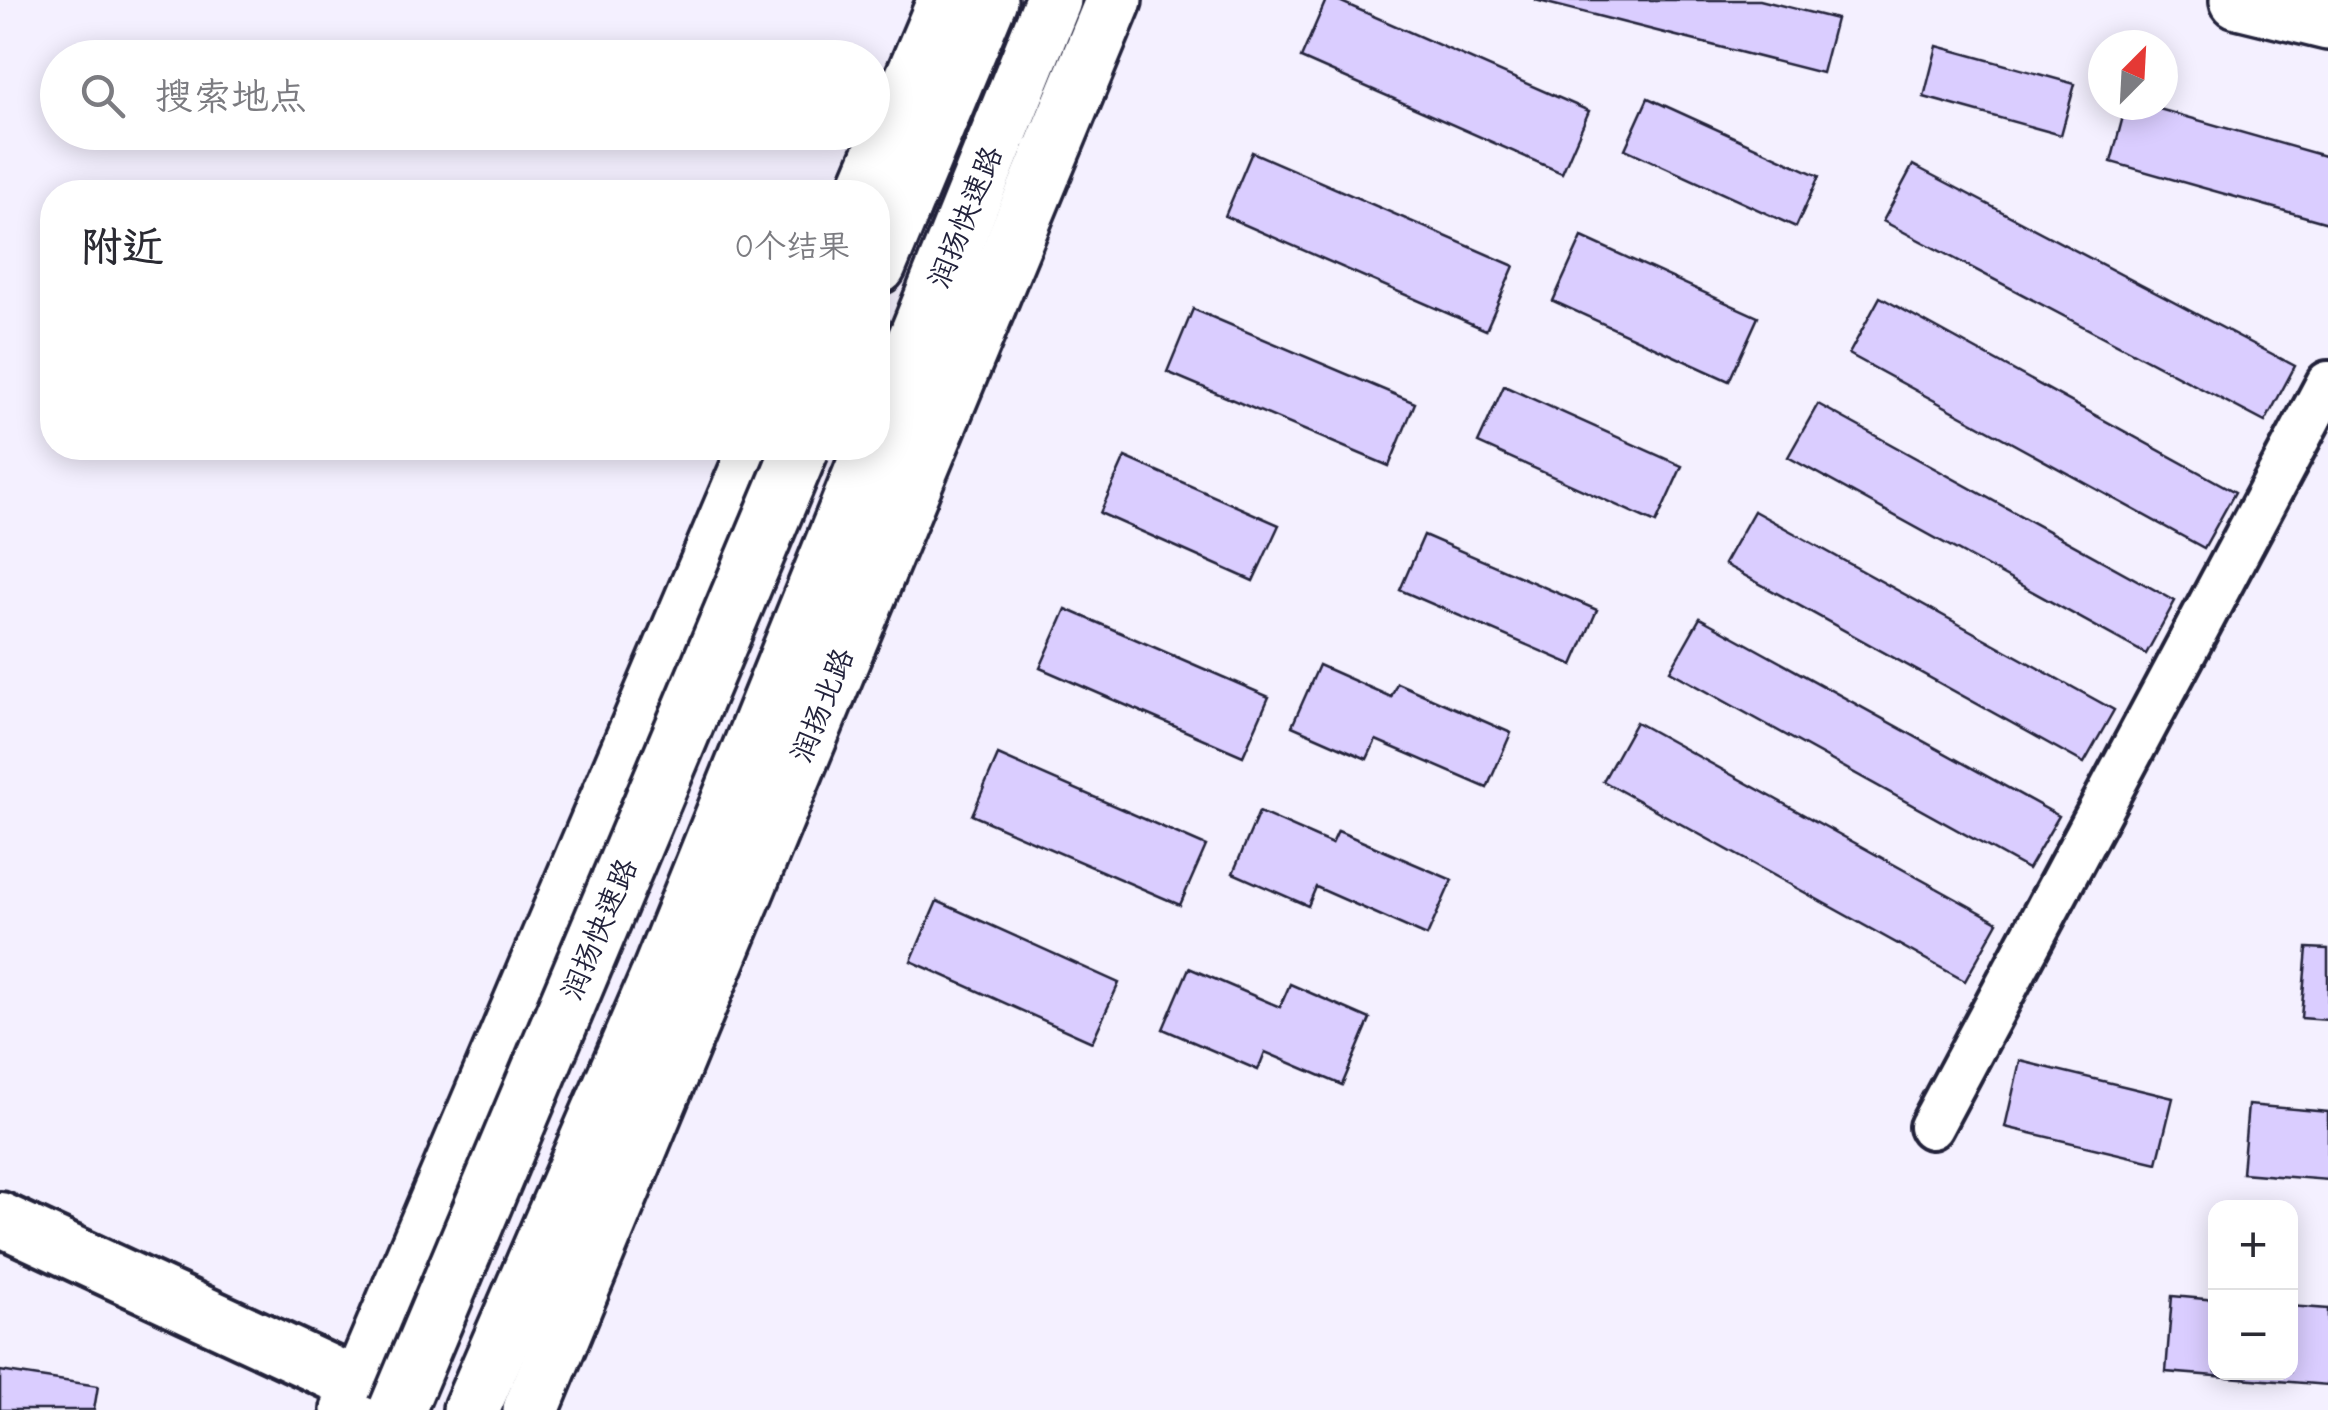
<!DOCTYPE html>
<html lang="zh">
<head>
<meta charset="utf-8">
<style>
  :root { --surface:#fff; --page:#f7f7f7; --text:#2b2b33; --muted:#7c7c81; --line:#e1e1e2 }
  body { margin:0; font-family:"Comic Neue","LXGW WenKai TC",sans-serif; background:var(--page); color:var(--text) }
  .controls { position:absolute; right:30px; bottom:30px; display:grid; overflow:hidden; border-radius:20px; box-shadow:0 5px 25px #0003 }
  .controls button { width:90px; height:90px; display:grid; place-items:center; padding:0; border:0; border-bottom:2px solid var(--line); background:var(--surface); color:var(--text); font:50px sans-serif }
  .compass { position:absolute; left:2088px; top:30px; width:90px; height:90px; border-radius:50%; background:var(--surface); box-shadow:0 5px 25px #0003; rotate:24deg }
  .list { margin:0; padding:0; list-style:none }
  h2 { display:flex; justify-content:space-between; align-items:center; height:130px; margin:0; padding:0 40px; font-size:42px }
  h2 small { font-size:32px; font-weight:400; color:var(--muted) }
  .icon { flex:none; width:55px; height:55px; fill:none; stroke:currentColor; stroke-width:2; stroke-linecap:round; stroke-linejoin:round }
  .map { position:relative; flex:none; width:2328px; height:1410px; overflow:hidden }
  .search { position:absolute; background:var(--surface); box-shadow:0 5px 25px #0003; left:40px; top:40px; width:850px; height:110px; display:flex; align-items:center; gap:25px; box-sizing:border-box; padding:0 35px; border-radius:55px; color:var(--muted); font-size:38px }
  .panel { position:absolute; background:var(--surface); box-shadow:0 5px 25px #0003; left:40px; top:180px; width:850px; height:280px; border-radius:40px }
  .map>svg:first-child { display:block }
</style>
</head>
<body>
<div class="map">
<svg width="2328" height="1410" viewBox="0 0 2328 1410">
  <rect width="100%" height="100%" fill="#f4f0ff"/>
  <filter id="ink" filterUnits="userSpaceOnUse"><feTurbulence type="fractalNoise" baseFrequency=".01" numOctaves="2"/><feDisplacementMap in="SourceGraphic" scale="20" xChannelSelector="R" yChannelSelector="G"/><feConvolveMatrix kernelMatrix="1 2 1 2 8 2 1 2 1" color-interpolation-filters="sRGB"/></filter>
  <g filter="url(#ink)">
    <g fill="#dacdff" stroke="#22223b" stroke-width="2.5">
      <polygon points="1326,0 1337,0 1589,111 1562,173 1301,58"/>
      <polygon points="1535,0 1760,0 1836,19 1822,73"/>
      <polygon points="1937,46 2075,84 2061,135 1924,97"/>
      <polygon points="1648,98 1819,176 1796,227 1625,149"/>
      <polygon points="2126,105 2145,105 2328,157 2328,223 2111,162"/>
      <polygon points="1252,152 1514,266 1486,330 1225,216"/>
      <polygon points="1913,165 2295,366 2265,422 1883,221"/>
      <polygon points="1582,237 1758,317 1729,381 1553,301"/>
      <polygon points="1880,297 2235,492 2204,548 1849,354"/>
      <polygon points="1193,309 1415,403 1389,466 1167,372"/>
      <polygon points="1504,386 1682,466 1656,523 1478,443"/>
      <polygon points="1818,404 2175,601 2146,654 1788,457"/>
      <polygon points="1125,457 1279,525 1253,581 1100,513"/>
      <polygon points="1754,511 2114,710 2084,763 1724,564"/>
      <polygon points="1424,535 1597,610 1573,665 1400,590"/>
      <polygon points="1066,609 1269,697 1243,756 1040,668"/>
      <polygon points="1700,618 2059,816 2028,869 1670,671"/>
      <polygon points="1319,665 1391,697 1397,683 1511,733 1487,788 1376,740 1367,759 1292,726"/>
      <polygon points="1636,722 1998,922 1965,981 1603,781"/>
      <polygon points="998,755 1206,846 1180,905 972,815"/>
      <polygon points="1259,812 1332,844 1338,831 1452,880 1427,936 1316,887 1308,906 1233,873"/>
      <polygon points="937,901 1119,983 1092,1042 911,961"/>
      <polygon points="2307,948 2328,949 2328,1020 2301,1018"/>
      <polygon points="1189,968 1280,1007 1290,984 1370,1019 1342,1085 1265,1052 1258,1070 1163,1029"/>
      <polygon points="2020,1061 2173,1098 2157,1163 2005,1127"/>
      <polygon points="2248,1105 2328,1112 2328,1180 2242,1173"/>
      <polygon points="2172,1296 2216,1300 2216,1372 2290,1372 2290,1306 2328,1309 2328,1385 2166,1372"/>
      <polygon points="0,1371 98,1386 94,1410 0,1410"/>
    </g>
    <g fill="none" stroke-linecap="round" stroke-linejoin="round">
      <g stroke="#22223b" stroke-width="50">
        <polyline id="minor" points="1931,1127 2328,383"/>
      </g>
      <g stroke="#22223b" stroke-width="60">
        <polyline id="tertiary" points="0,1219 397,1403"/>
      </g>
      <g stroke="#22223b" stroke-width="62">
        <polyline id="secondary" points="2238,0 2328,22"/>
      </g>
      <g stroke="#22223b" stroke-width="62">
        <g id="primary">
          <polyline points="865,192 946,0"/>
          <polyline points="349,1410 757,448"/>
          <polyline points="531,1410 1114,0"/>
        </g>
      </g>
      <g stroke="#22223b" stroke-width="62">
        <g id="trunk">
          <polyline points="878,266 989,0"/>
          <polyline points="878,433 1053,0"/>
          <polyline points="471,1410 657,980 872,448"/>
        </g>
      </g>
      <use href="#minor" stroke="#fff" stroke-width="42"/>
      <use href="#tertiary" stroke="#fff" stroke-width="52"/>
      <use href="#secondary" stroke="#fff" stroke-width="55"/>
      <use href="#primary" stroke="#fff" stroke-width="55"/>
      <use href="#trunk" stroke="#fff" stroke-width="55"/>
      <g stroke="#22223b" stroke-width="62" stroke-linecap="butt">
        <polyline id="trunk-bridge" points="397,1410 801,448"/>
      </g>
      <use href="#trunk-bridge" stroke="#fff" stroke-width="55"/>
    </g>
  </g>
  <g text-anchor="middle" stroke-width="9" stroke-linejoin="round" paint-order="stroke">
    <g font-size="30" fill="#22223b" stroke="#fff">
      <text transform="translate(965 217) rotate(-68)" y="10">润扬快速路</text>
      <text transform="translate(822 705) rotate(-68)" y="10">润扬北路</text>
      <text transform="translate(599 929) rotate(-67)" y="10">润扬快速路</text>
    </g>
  </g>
</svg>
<div class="controls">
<button>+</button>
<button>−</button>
</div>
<svg class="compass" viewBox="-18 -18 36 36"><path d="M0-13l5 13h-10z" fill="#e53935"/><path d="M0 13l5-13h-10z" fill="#7c7c81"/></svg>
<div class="search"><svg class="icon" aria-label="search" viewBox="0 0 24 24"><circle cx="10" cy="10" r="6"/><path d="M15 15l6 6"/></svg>搜索地点</div>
<section class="panel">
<h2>附近<small>0个结果</small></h2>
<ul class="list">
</ul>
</section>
</div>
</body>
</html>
